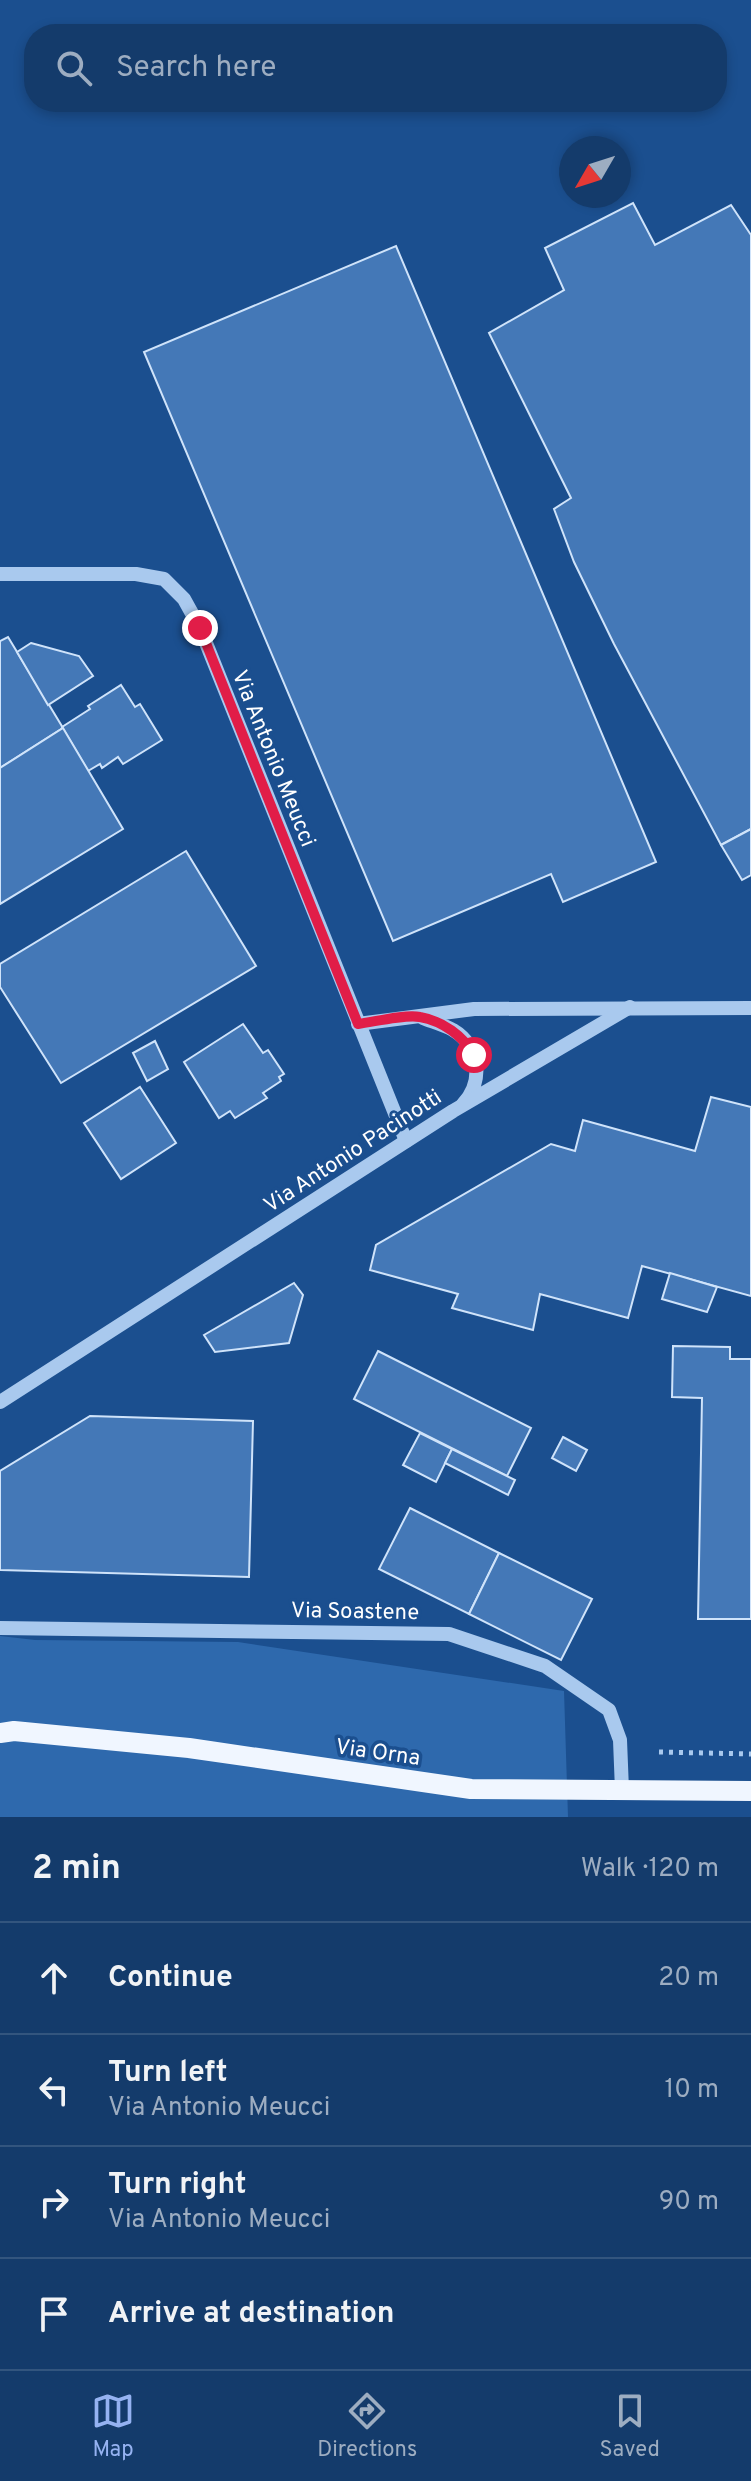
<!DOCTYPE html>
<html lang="en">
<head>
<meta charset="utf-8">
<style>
  :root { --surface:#143b6b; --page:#214673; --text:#f1f3f6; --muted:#9dadc1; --line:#33557e; --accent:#95b2f1 }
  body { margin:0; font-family:Overpass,sans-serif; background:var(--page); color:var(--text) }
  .compass { position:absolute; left:559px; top:136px; width:72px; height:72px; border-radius:50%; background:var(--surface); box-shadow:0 4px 12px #0003; rotate:231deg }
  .stop { position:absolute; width:24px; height:24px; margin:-18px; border:6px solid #e11d48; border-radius:50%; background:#fff }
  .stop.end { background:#e11d48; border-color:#fff; box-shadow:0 2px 8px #0008 }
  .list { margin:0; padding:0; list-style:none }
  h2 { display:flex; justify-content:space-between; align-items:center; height:104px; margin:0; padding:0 32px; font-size:34px }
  h2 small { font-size:26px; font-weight:400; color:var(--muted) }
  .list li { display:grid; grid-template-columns:52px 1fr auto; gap:24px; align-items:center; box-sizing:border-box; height:112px; padding:0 32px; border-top:2px solid var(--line) }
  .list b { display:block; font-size:30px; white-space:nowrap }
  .list p { margin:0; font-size:26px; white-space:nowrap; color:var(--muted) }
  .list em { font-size:26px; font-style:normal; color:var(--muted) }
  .icon { flex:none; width:44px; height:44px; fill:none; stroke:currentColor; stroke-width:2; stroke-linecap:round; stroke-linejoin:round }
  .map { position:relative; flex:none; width:751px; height:1817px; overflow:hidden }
  .search { position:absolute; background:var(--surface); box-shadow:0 4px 12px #0003; left:24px; right:24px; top:24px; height:88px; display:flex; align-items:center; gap:20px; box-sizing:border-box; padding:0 28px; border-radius:32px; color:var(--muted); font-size:30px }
  .sheet { height:552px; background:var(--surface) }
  nav { display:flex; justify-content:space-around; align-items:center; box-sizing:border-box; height:112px; border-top:2px solid var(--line); background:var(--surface); font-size:22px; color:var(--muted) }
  nav a { display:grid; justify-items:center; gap:4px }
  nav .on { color:var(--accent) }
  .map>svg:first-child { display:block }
</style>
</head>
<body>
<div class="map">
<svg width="751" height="1817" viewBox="0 0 751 1817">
  <rect width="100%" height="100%" fill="#1b4f8f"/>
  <polygon fill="#2e69ad" points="0,1636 35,1640 238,1642 564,1691 568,1817 0,1817"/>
  <g fill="#4478b7" stroke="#cfe3fa" stroke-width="2">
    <polygon points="633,203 655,245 731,205 751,235 751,829 721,845 614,644 574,562 554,509 571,498 489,333 564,290 545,248"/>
    <polygon points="396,246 656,862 563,902 551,874 393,941 144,352"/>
    <polygon points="8,637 63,728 0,768 0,641"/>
    <polygon points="31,643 79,656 93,676 48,705 17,652"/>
    <polygon points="121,685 135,707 140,704 162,740 123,764 118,757 102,768 100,764 88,771 62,727 90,709 88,706"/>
    <polygon points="63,728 123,829 0,904 0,768"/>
    <polygon points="751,829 751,875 742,880 721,845"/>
    <polygon points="186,851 256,966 61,1083 0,987 0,964"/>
    <polygon points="243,1024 263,1053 268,1050 284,1074 279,1077 281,1081 263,1093 267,1098 235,1118 230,1111 219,1118 184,1062"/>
    <polygon points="155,1041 168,1069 147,1081 133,1053"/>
    <polygon points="140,1087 176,1143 121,1179 84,1123"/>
    <polygon points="711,1097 751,1107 751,1296 642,1266 628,1318 540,1294 533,1330 452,1308 458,1294 370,1270 376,1245 551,1144 575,1151 583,1120 695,1151"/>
    <polygon points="670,1273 717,1287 707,1312 662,1299"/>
    <polygon points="294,1283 303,1295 289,1343 215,1352 204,1335"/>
    <polygon points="673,1346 730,1347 730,1359 751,1359 751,1619 698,1619 702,1398 672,1397"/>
    <polygon points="378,1351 531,1428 507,1476 354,1399"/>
    <polygon points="90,1416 253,1421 249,1577 0,1570 0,1471"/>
    <polygon points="420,1433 452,1449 436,1482 403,1465"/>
    <polygon points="563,1437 587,1450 576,1471 552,1458"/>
    <polygon points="452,1449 515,1480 508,1495 445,1463"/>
    <polygon points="410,1508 499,1553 469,1614 379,1569"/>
    <polygon points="499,1553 592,1599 561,1660 469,1614"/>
  </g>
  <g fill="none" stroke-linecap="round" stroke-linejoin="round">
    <polyline stroke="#a9c9ee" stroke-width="5" stroke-dasharray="4 6" stroke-linecap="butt" points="659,1752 751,1754"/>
    <g stroke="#a9c9ee" stroke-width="14">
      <polyline points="0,574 136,574 164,579 184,599 200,628 406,1141"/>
      <path d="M423,1018c10,4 21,7 30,12 27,16 31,52 10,74"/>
      <polyline points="358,1024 474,1009 751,1008"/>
      <polyline points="0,1402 453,1111 630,1007"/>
      <polyline points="0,1628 449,1634 545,1666 609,1710 620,1740 622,1790"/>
    </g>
    <polyline stroke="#f0f6ff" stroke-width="20" points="0,1733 14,1731 189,1748 471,1789 751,1791"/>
  </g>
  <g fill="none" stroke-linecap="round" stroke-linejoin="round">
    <path stroke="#e11d48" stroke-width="10" d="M200,628l158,396c16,-2 47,-10 62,-7 23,4 43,19 54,38"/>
  </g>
  <g text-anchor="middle" stroke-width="7" stroke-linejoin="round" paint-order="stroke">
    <g font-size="22" fill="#fff" stroke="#1b4f8f">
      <text transform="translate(275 758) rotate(68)" y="8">Via Antonio Meucci</text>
      <text transform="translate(352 1150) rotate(-33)" y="8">Via Antonio Pacinotti</text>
      <text transform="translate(355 1610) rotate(1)" y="8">Via Soastene</text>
      <text transform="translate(378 1751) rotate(8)" y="8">Via Orna</text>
    </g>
  </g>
</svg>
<svg class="compass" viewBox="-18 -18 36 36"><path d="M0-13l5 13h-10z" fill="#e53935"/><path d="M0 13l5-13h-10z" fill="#9dadc1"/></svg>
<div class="stop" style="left:474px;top:1055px"></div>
<div class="stop end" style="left:200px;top:628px"></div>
<div class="search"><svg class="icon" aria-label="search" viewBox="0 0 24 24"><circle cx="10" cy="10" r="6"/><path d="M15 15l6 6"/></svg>Search here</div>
</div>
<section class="sheet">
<h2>2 min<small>Walk · 120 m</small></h2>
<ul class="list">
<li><svg class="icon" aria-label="ahead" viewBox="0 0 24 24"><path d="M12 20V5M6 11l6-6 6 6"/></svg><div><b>Continue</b></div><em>20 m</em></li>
<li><svg class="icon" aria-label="left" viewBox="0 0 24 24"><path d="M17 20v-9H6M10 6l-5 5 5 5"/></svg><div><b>Turn left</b><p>Via Antonio Meucci</p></div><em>10 m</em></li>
<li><svg class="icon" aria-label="right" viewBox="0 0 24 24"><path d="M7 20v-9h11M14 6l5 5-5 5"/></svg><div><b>Turn right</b><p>Via Antonio Meucci</p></div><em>90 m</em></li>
<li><svg class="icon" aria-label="arrive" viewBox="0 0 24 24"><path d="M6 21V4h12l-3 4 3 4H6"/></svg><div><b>Arrive at destination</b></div></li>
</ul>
</section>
<nav>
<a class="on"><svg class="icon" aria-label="map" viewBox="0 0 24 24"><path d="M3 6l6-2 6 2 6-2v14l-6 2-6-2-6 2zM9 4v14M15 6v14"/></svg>Map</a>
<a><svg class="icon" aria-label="directions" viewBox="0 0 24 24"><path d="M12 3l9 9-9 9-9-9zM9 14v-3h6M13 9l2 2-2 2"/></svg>Directions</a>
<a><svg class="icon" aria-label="saved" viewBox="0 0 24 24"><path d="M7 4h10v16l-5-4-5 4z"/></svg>Saved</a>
</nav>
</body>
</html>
